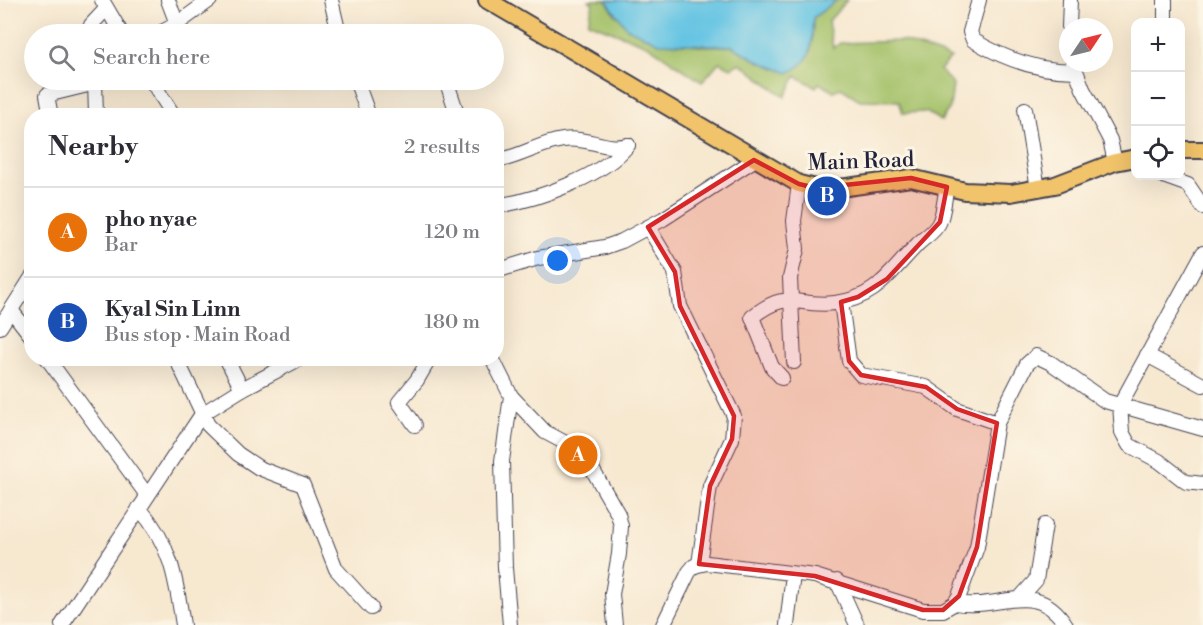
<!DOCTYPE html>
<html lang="en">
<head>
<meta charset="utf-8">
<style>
  :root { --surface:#fff; --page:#f7f7f7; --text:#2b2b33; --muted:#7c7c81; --line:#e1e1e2; --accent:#7c3aed }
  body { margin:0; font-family:"Libre Bodoni",serif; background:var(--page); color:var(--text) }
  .controls { position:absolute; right:18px; top:18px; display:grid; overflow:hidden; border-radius:12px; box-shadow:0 6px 24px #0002 }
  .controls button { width:54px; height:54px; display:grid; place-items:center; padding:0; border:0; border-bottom:2px solid var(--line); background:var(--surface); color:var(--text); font:30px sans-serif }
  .compass { position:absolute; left:1059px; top:18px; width:54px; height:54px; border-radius:50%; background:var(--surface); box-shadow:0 6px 24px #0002; rotate:55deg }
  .you { position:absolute; left:558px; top:261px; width:21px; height:21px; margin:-15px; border:4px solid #fff; border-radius:50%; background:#1a73e8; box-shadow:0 0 0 9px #1a73e833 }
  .badge { display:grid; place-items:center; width:39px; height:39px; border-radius:50%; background:var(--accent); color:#fff; font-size:20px; font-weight:700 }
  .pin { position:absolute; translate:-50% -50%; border:3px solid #fff; box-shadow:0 2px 6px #0006 }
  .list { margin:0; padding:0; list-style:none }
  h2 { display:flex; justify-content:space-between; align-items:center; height:78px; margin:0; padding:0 24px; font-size:26px }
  h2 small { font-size:20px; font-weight:400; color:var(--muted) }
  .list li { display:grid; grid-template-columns:39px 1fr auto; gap:18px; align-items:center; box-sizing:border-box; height:90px; padding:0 24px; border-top:2px solid var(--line) }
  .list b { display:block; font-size:22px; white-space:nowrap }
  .list p { margin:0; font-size:20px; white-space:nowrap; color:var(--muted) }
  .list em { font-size:20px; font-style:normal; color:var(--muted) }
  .icon { flex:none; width:33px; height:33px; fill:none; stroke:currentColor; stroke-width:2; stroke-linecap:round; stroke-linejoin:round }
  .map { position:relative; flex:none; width:1203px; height:625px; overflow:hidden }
  .search { position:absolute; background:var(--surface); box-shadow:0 6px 24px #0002; left:24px; top:24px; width:480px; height:66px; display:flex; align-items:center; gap:15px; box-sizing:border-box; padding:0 21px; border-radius:33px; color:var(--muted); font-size:22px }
  .panel { position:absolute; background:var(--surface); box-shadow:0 6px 24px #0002; left:24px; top:108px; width:480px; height:258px; border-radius:24px }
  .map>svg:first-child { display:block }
</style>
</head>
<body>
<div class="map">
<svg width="1203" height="625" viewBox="0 0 1203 625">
  <rect width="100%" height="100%" fill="#fcf5e5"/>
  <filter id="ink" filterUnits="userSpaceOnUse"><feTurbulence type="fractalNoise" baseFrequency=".0167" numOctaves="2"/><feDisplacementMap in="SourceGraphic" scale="12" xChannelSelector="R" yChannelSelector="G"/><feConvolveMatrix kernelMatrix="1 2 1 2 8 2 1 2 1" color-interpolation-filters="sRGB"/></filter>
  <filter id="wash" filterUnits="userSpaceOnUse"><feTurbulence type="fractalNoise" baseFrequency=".008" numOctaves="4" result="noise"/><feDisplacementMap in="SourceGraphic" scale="24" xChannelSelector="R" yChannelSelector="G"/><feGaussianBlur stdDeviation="1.35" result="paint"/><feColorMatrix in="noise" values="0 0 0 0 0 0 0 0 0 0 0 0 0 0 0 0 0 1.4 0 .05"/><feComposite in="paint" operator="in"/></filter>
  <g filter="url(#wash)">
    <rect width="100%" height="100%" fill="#f7e8d0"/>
    <path fill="#a4c169" stroke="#637252" stroke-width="1.5" d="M589,0h17l10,16 81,30h35l28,16 34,8c22,-15 17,-28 19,-52l24,-18h10l-19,22 5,26 7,-5 63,-2 48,17 -11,12 13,15 -3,22 -9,14 -15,-9 -23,1 -4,-12 -39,-1 -19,-12 -8,3 -14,-8 -3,4 -20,-11 -11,21 -45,-34 -9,5 -12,-6 -17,20 -55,-37 -59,-23 5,-18z"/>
    <path fill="#65c4e3" stroke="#44738f" stroke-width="1.5" d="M606,0h231l-24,18c-2,27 3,42 -25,55l-28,-11 -28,-16 -73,-3 -32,-15z"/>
  </g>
  <g filter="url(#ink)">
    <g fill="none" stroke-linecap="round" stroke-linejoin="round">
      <g stroke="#424051" stroke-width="16">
        <g id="minor">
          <polyline points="102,0 122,34"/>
          <polyline points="331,0 339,34"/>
          <path d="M979,0l-9,32 3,8c31,19 66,31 102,31"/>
          <polyline points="1165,0 1165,22"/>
          <polyline points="177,24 210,0"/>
          <polyline points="1069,27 1070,0"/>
          <polyline points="89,34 91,25 106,9"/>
          <polyline points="158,34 177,24 168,0"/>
          <polyline points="1073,63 1083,89 1110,140 1115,162"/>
          <polyline points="95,80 96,116"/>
          <polyline points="151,80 174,116"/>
          <polyline points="356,80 369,116"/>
          <polyline points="446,80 458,116"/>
          <polyline points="1025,109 1038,189"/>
          <polyline points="51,116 47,95 96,83"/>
          <path d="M496,161c24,-4 44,-18 67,-21 23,-4 43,11 65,5"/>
          <polyline points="1163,176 1188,185 1203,207"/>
          <path d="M501,205c39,-6 102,-29 127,-60"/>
          <polyline points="648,227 675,272 680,306 734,416 732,439 710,486 699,564"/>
          <polyline points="1203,253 1120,405 1122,432 1129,445 1159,461 1186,482 1203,484"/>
          <polyline points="496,271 538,258 605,247 622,241 663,219 754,160"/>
          <polyline points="841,302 849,361 861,375 926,387 957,409 997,423"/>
          <polyline points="11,310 32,337"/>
          <polyline points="0,327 32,277"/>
          <polyline points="1147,355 1203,385"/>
          <polyline points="47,358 147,495"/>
          <polyline points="176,358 208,425 238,454 259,468 303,485 336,569 371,608"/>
          <polyline points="226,358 242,389"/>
          <polyline points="492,358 511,396 502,461 505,568 510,625"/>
          <polyline points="794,362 790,278 797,249 794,221 799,184"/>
          <path d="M782,378l-10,-11 -20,-50c38,-30 42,-9 83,-14 42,-5 54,-30 81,-57 7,-8 18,-13 23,-23 5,-10 5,-25 8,-36"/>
          <polyline points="511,396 545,432 573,447 587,460 618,514 621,526 619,554 612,594 615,625"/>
          <polyline points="415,425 399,402 417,380 430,358"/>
          <path d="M139,508c32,36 37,71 44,117"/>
          <polyline points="837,581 857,625"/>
          <polyline points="1019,599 1036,580 1045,525"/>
          <path d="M955,603c43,8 82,-25 111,22"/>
          <polyline points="62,625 202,414 242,389 301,358"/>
          <polyline points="663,625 689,572 694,566 707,563 815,576 923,610 943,610 955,603 959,596 977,547 997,423 1027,364 1036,356 1051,363 1105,401 1203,429"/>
          <polyline points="787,625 793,574"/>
        </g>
      </g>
      <g stroke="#424051" stroke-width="20">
        <g id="major">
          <polyline points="487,0 799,184 816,188 840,188 911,178 965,191 1011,193 1055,185 1115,162 1136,158"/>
          <polyline points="1180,150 1203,150"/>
        </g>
      </g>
      <use href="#minor" stroke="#fff" stroke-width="14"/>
      <use href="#major" stroke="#f1c36a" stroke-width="16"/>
    </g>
  </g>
  <path fill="#d62828" fill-opacity="0.2" stroke="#d62828" stroke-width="4.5" stroke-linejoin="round" d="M754,160l45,24 17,4 95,-10 36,9 -7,35 -53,57 -29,18 -17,5 8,59 12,14 65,12 31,22 40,14 -20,124 -18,49 -16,14h-20l-108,-34 -116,-12 11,-78 22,-47 2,-23 -54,-110 -5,-34 -27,-45z"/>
  <g text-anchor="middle" stroke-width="6" stroke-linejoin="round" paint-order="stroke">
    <g font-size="22" fill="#22223b" stroke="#fcf5e5">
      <text transform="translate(861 160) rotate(-2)" y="8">Main Road</text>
    </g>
  </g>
</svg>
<div class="controls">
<button>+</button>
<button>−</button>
<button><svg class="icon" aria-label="locate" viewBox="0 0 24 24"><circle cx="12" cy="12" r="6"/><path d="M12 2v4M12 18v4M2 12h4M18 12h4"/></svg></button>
</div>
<svg class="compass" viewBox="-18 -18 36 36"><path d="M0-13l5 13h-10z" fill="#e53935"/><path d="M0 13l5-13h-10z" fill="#7c7c81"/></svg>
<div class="you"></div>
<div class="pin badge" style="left:578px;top:455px;background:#e8710a">A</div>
<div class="pin badge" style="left:827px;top:196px;background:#1a4fb4">B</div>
<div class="search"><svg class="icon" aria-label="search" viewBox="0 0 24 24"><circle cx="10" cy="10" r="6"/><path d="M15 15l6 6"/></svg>Search here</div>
<section class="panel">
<h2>Nearby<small>2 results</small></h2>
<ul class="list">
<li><span class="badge" style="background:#e8710a">A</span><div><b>pho nyae</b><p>Bar</p></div><em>120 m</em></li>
<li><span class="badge" style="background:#1a4fb4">B</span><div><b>Kyal Sin Linn</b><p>Bus stop · Main Road</p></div><em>180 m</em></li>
</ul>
</section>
</div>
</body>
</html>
